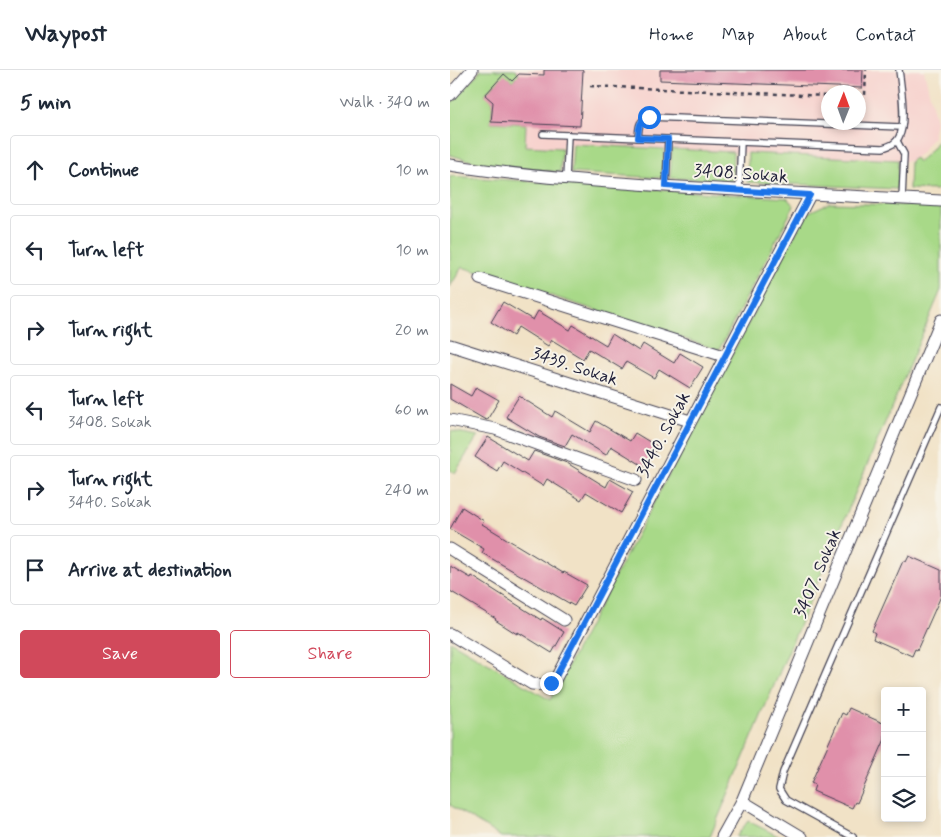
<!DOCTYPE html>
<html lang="en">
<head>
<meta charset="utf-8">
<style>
  :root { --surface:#fff; --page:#f6f6f7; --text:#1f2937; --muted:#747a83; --line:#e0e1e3; --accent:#d1495b }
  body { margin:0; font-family:Mynerve,sans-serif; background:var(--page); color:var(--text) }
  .controls { position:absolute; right:15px; bottom:15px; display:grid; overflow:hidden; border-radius:5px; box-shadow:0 2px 8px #0003 }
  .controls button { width:45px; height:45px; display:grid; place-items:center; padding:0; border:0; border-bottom:1px solid var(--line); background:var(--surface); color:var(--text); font:25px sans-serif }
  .compass { position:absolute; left:371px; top:15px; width:45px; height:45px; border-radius:50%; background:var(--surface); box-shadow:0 2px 8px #0003; rotate:1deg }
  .stop { position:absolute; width:15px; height:15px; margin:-11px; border:4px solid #1a73e8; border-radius:50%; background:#fff }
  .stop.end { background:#1a73e8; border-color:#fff; box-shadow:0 1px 5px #0008 }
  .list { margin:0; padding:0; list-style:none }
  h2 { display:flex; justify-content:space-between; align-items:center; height:65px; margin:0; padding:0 20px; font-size:21px }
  h2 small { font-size:16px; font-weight:400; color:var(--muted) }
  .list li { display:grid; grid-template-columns:32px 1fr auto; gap:15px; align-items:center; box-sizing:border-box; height:70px; margin:0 10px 10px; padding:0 10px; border:1px solid var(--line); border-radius:5px }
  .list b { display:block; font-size:19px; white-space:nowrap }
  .list p { margin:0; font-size:16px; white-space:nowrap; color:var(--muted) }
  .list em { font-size:16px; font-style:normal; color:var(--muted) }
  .actions { display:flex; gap:10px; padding:15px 20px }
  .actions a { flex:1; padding:11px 0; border:1px solid var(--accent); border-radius:5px; text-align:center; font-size:18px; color:var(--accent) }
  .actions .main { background:var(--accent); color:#fff }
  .icon { flex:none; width:28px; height:28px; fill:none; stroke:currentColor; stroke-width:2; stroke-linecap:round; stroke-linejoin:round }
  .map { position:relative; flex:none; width:491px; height:767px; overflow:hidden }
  header { display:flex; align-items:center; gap:30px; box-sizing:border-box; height:70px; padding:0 25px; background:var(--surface); border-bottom:1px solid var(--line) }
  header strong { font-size:24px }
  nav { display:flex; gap:28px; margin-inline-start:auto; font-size:18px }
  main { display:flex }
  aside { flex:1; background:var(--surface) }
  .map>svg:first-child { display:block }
</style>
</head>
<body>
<header>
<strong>Waypost</strong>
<nav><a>Home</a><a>Map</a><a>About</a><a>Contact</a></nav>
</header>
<main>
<aside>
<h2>5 min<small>Walk · 340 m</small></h2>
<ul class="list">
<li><svg class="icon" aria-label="ahead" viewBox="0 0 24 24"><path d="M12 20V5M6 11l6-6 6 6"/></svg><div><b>Continue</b></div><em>10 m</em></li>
<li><svg class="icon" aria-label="left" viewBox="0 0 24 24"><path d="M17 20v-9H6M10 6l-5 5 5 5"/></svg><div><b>Turn left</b></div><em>10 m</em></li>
<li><svg class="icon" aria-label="right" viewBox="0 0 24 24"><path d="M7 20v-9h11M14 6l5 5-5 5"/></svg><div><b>Turn right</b></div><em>20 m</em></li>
<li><svg class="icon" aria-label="left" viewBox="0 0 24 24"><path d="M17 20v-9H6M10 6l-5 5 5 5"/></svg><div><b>Turn left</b><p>3408. Sokak</p></div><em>60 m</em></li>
<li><svg class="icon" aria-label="right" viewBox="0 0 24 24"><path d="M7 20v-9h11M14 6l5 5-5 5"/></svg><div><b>Turn right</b><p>3440. Sokak</p></div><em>240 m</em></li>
<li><svg class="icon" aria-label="arrive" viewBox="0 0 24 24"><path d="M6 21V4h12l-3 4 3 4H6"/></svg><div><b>Arrive at destination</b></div></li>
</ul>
<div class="actions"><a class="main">Save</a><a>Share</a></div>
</aside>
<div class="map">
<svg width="491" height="767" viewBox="0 0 491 767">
  <rect width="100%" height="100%" fill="#f7f3e8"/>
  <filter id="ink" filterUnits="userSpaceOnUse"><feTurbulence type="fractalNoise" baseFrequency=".02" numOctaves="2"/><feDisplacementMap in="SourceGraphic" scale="10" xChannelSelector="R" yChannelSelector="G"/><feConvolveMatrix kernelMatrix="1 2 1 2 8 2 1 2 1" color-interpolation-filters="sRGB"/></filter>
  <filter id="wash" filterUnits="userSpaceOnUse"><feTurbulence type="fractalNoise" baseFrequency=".0096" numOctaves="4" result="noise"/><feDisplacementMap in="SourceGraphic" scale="20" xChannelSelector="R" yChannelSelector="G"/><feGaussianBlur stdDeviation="1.12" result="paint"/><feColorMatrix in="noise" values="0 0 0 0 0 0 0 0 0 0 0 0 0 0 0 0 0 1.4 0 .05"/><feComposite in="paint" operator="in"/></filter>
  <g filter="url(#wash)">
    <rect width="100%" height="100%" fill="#f1e2c6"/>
    <path fill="#f7d0cc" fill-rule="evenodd" d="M38,0h436l12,51 -3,16 -13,17 -10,7 -348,-17v4l-112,-8zM378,22h30v30h-30z"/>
    <g fill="#a8d988" stroke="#657e62">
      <polygon points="31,0 65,0 69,4 62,11 54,5 35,24 43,32 41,52 76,54 75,76 112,78 110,102 40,96 0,85 0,35"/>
      <polygon points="491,66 491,118 485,120 459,119 460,91 465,88 468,92 478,83"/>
      <polygon points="123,74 214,79 213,108 121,103"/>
      <polygon points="222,79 283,82 282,111 220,108"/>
      <polygon points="298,83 448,90 447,119 297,112"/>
      <polygon points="0,106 337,128 344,136 269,280 12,197 0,217"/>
      <polygon points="379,133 491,136 491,220 260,767 51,767 0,735 0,571 100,630 351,153 357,143"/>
      <polygon points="1,361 28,366 5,403 0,400"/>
      <polygon points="298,751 330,767 286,767"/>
    </g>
    <g id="blocks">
      <g fill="#e090aa">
        <polygon points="94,0 133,0 130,56 41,52 43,32 35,25 54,4 62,11 69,4 94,5"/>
        <polygon points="210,0 413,0 412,18 210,10"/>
        <polygon points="53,232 83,250 88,241 120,260 123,255 156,275 162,264 189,281 193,274 224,293 230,283 253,297 240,318 209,299 204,308 176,292 172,299 139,279 133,289 102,270 98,276 68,257 63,266 41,252"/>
        <polygon points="0,314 21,326 26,317 49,330 37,350 34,349 0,329"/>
        <polygon points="69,326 102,347 105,341 140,362 146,351 180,371 185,363 208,377 195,397 161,376 156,385 122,364 115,376 89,367 56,347"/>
        <polygon points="38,367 78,391 84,381 117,393 156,417 160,409 183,422 171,443 136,422 131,430 97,409 93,416 53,391 47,401 25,387"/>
        <polygon points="12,437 34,451 32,454 113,503 114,502 137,515 124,536 32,483 34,479 0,459"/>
        <polygon points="459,486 491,500 491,526 467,580 465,579 462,586 423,569 425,563 422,561 453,491 456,492"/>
        <polygon points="0,496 21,508 22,506 91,550 92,548 114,562 102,583 68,562 67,564 45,550 46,549 0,521"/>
        <polygon points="399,638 435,654 435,669 407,733 405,732 402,738 363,721 365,715 361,713 392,643 396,645"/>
      </g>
    </g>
  </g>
  <g filter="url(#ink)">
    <use href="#blocks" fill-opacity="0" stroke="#413f50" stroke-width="1"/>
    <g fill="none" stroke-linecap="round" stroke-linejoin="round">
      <g stroke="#413f50" stroke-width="8">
        <g id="lane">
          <path d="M93,64l340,14c6,-2 13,-4 16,-11 8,-14 2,-51 0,-67"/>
          <path d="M188,68c1,-10 0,-18 11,-21l252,10"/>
          <polyline points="447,71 454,84 452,129"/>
          <polyline points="116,109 118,65"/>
          <polyline points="216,116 218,69"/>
          <polyline points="289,120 291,72"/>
          <polyline points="403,767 336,730 329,719 333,702 491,337"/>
        </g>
      </g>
      <g stroke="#413f50" stroke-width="13">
        <g id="street">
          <polyline points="0,25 22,0"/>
          <path d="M0,95c76,12 153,17 230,22 87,5 174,10 261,14"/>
          <polyline points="30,209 274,286"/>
          <polyline points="0,275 240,351"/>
          <polyline points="0,350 45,359 186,410"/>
          <polyline points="0,479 114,550"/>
          <polyline points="0,564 82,614 95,615 105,610 360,125"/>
          <polyline points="292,731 352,767"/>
          <polyline points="272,767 292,731 491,250"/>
        </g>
      </g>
      <g stroke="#413f50" stroke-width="2.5" stroke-dasharray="4 4" stroke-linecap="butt">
        <polyline points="140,16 378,26"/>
        <polyline points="408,27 413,27 415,25 416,0"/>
      </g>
      <use href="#lane" stroke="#fff" stroke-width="5.5"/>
      <use href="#street" stroke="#fff" stroke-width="11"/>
    </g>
  </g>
  <g fill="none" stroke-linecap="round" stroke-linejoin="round" filter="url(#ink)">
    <path stroke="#1a73e8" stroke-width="6" d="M101,613l3,-3 256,-485 -144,-9 2,-47 -30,-1c1,-10 0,-18 11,-21"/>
  </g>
  <g text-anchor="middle" stroke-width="4" stroke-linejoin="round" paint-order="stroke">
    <g font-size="18" fill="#22223b" stroke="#f7f3e8">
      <text transform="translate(291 103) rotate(4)" y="6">3408. Sokak</text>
      <text transform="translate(125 296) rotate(18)" y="6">3439. Sokak</text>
      <text transform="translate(213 364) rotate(-62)" y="6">3440. Sokak</text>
      <text transform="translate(367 503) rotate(-67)" y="6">3407. Sokak</text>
    </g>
  </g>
</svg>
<div class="controls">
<button>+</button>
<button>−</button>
<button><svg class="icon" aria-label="layers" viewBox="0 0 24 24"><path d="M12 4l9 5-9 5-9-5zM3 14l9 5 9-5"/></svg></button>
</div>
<svg class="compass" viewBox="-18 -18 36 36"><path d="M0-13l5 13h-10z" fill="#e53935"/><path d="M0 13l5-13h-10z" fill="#747a83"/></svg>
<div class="stop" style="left:199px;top:47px"></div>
<div class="stop end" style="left:101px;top:613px"></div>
</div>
</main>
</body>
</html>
